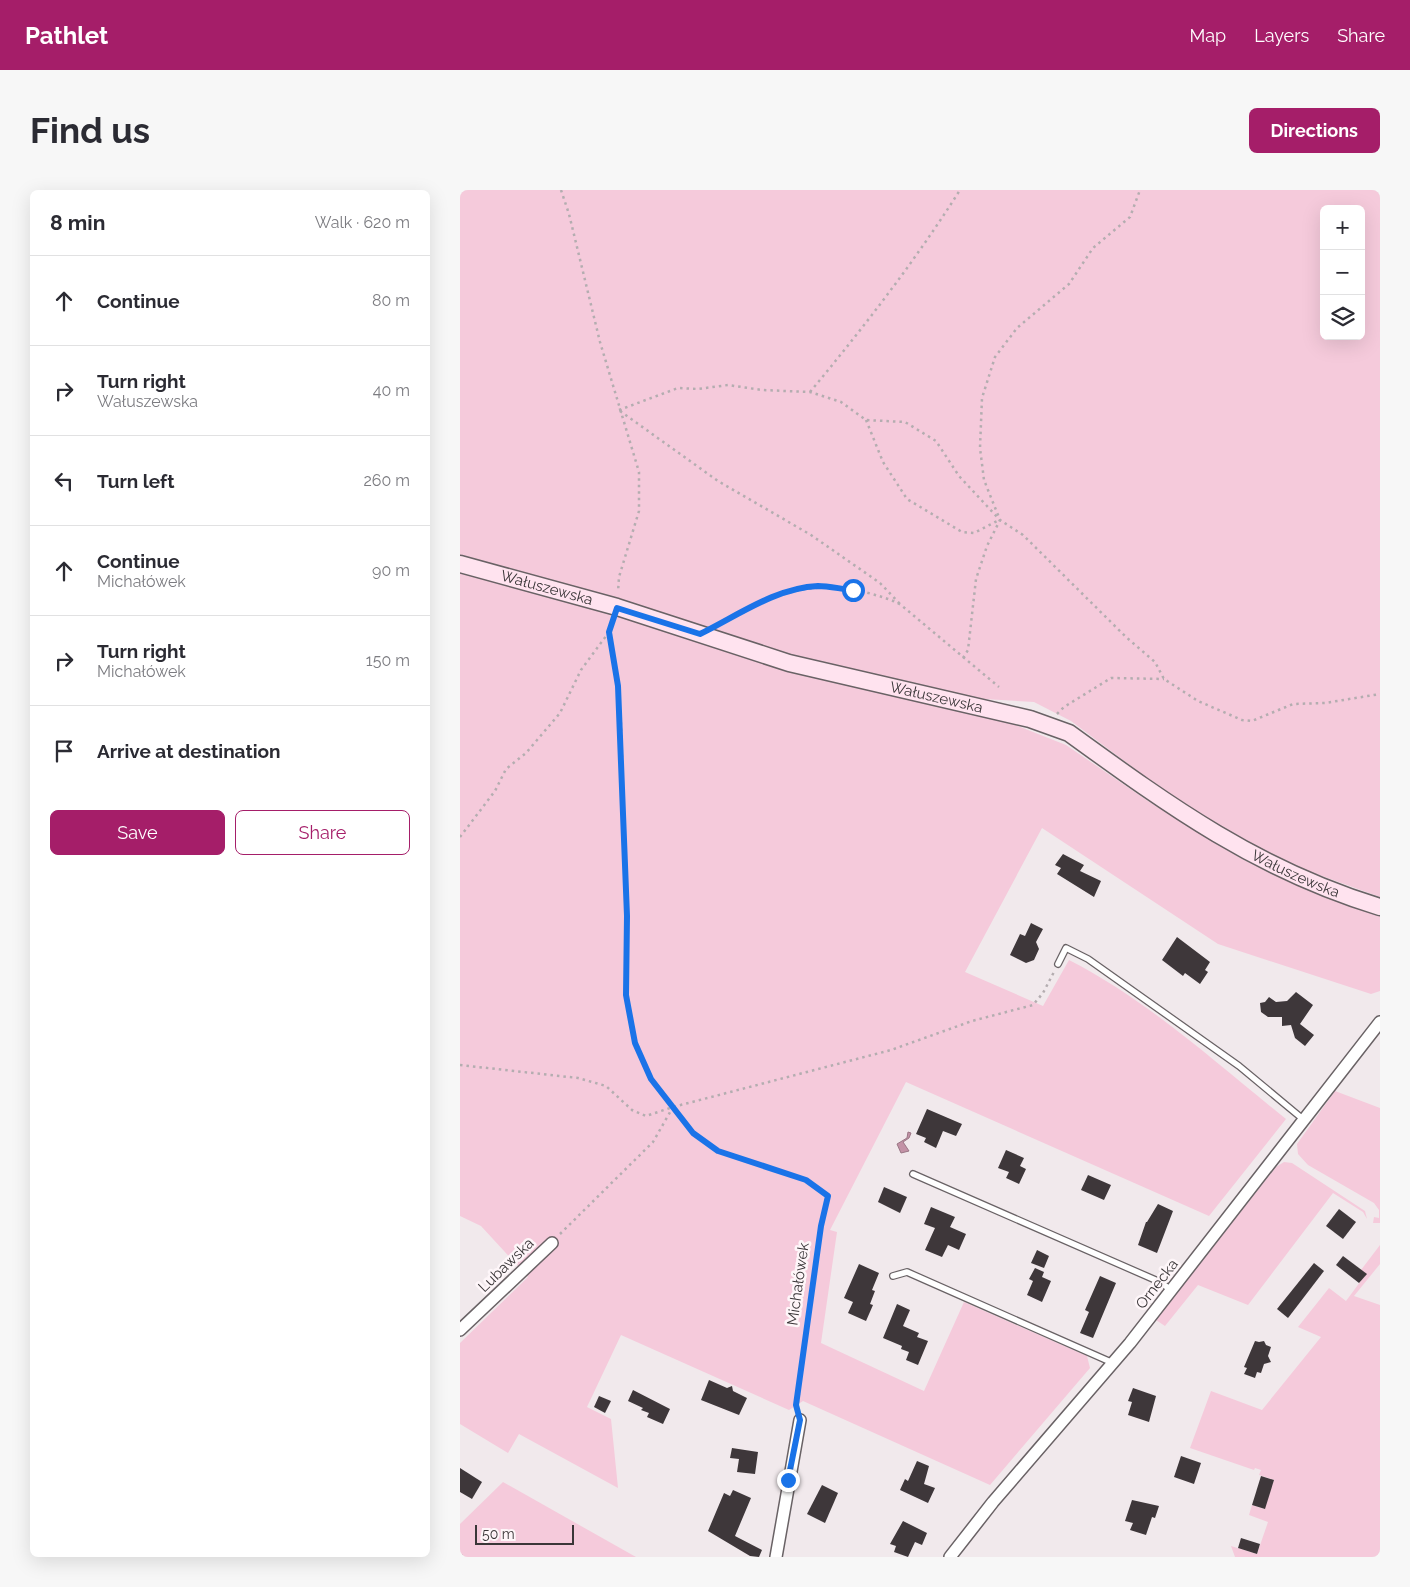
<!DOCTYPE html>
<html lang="en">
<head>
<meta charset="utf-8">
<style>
  :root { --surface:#fff; --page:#f7f7f7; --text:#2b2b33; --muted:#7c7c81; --line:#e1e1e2; --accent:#a51e69 }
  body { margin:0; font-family:Raleway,sans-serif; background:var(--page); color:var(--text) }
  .controls { position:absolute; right:15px; top:15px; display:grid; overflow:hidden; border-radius:8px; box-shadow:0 5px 20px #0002 }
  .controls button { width:45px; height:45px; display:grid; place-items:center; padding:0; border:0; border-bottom:1px solid var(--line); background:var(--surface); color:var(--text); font:25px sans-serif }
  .scale { position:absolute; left:15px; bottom:12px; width:99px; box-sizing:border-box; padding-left:5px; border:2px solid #3a3638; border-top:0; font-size:14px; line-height:18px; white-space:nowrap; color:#3a3638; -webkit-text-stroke:4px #fef6f9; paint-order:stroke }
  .stop { position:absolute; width:15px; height:15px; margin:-11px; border:4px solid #1a73e8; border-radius:50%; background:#fff }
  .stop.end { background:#1a73e8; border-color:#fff; box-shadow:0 1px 5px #0008 }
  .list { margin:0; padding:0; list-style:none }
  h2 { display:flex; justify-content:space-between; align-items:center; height:65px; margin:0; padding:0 20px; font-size:21px }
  h2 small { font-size:16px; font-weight:400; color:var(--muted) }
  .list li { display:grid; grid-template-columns:32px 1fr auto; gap:15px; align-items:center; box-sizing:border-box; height:90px; padding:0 20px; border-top:1px solid var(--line) }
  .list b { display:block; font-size:19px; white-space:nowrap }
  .list p { margin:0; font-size:16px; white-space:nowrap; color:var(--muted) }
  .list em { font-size:16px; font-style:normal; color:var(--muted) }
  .actions { display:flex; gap:10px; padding:15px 20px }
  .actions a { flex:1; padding:11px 0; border:1px solid var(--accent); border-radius:8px; text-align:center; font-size:18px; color:var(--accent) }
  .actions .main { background:var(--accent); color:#fff }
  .icon { flex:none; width:28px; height:28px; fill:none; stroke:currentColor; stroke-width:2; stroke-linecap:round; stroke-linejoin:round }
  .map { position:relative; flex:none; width:920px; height:1367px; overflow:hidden; border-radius:8px }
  header { display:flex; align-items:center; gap:30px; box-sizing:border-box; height:70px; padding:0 25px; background:var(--accent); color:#fff }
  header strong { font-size:24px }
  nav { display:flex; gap:28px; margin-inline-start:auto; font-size:18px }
  .intro { display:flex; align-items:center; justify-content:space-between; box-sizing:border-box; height:120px; padding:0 30px }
  h1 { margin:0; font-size:35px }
  .button { padding:12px 22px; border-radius:8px; background:var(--accent); color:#fff; font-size:18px; font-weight:700 }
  main { display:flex; gap:30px; padding:0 30px }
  aside { flex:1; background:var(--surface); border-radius:8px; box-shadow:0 5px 20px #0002 }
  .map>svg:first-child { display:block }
</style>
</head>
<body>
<header>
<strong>Pathlet</strong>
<nav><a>Map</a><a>Layers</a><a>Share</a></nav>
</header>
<div class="intro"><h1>Find us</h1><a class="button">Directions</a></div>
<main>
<aside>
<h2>8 min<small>Walk · 620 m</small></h2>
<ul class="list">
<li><svg class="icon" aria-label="ahead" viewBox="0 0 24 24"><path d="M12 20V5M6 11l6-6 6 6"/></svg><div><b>Continue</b></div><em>80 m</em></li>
<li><svg class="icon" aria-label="right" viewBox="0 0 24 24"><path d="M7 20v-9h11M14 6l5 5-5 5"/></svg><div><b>Turn right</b><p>Wałuszewska</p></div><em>40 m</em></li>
<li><svg class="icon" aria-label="left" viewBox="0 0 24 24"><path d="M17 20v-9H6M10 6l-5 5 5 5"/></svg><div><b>Turn left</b></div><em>260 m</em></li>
<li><svg class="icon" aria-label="ahead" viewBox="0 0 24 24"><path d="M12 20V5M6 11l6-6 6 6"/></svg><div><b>Continue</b><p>Michałówek</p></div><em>90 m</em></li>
<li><svg class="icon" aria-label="right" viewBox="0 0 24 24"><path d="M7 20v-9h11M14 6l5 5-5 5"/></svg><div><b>Turn right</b><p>Michałówek</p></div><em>150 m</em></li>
<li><svg class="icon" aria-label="arrive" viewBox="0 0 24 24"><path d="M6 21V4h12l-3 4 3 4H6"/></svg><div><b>Arrive at destination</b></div></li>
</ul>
<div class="actions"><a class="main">Save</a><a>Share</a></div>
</aside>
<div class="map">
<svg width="920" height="1367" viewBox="0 0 920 1367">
  <rect width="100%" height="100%" fill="#f1e9ec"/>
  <g fill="#f5cadb" fill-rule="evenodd">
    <path d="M0,0h920v707l-83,-30 -101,-52 -125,-94 -37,-19 -66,-4 -162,-39 -346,-101zM864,19h37v127h-37z"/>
    <path d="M0,381l145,41 175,56 218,50 68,27 82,56 94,58 50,24 88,32v76l-9,3 -153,-50 -176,-116 -77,144 78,34 26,-46c80,41 147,103 217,159l-77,97 -303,-134 -76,148 7,2 -16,111 103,48 40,-89 123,54 3,12 -100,117 -187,-84 -14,9 -168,-75 -34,72 24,12 7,69 -99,-54 -11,19 -48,-29v-81l68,-66 -47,-51 -21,-10z"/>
    <polygon points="875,901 920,918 920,1033 913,1033 914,1027 919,1028 919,1020 914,1013 848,975 838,964 837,954"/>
    <polygon points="824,972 832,973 905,1021 907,1029 903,1022 873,1003 788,1115 738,1095 705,1136 696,1130 816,977"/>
    <polygon points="920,1055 920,1074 894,1106 920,1115 920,1367 775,1367 771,1356 797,1364 808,1332 789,1325 792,1315 804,1319 814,1290 799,1285 801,1280 795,1278 794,1280 730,1258 751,1201 802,1220 861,1147 838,1137 869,1098 886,1111 906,1084 901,1080"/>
    <polygon points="43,1292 176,1367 0,1367 0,1334"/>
  </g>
  <polygon fill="#c392a6" stroke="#9a7685" points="448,942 451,943 449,948 443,952 449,961 441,963 437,954 447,948"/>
  <g fill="#3e373a">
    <polygon points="603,664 624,675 620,681 641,691 634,707 597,684 601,678 595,675"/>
    <polygon points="571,733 583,739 576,752 579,759 574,770 566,773 550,765 560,744 565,746"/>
    <polygon points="717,747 750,772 745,780 748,782 740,794 725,783 723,786 702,770"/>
    <polygon points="836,802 853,815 840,834 854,845 845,856 835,848 831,835 822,836 822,827 808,827 801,822 800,813 805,812 809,807 816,812 827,811"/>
    <polygon points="467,919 502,934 496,946 483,941 476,958 464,952 466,948 456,944"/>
    <polygon points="546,960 564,968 560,976 566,979 559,994 546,988 549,982 538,978"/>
    <polygon points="628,985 651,995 644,1010 621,1000"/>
    <polygon points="424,997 447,1007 440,1023 418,1012"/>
    <polygon points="698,1014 713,1021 697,1063 678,1055 686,1032 687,1032"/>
    <polygon points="471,1017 495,1027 490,1037 506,1044 499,1060 488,1055 482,1067 465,1060 475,1038 464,1034"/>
    <polygon points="879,1019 896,1032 883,1049 866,1036"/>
    <polygon points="577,1060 589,1066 584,1078 571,1073"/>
    <polygon points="883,1066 907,1084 899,1093 876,1075"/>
    <polygon points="854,1073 864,1081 828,1128 817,1119"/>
    <polygon points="399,1074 419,1083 412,1100 415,1101 410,1114 413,1115 406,1131 388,1123 393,1112 384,1108"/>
    <polygon points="575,1078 584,1082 582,1087 591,1091 582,1112 567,1105 573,1091 569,1089"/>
    <polygon points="640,1086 656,1093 633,1148 620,1143 629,1122 625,1120"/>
    <polygon points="437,1114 450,1120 443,1136 459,1143 457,1147 468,1151 458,1175 446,1170 449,1162 441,1159 442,1156 423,1148"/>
    <polygon points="795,1151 799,1152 804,1151 806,1155 811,1157 808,1166 811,1172 804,1174 801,1183 797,1182 795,1188 784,1184 787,1178 784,1177"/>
    <polygon points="249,1190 267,1198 272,1196 273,1201 287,1208 279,1225 241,1210"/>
    <polygon points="673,1198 696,1206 689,1232 668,1225 672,1212 668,1211"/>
    <polygon points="173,1200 210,1219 203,1234 187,1227 189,1223 181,1220 183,1218 168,1211"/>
    <polygon points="139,1206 151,1211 145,1223 134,1217"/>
    <polygon points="272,1258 298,1262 295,1284 277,1282 279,1269 270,1268"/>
    <polygon points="721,1266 741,1273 734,1294 714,1287"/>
    <polygon points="457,1271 469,1276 464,1294 475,1298 468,1313 440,1300 445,1289 448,1291"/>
    <polygon points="0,1278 22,1292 12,1309 0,1302"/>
    <polygon points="801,1286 814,1290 805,1319 792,1315"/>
    <polygon points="362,1295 378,1303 365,1333 347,1324"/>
    <polygon points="273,1300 291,1308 275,1346 302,1360 299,1367 290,1366 248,1341 264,1303 270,1306"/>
    <polygon points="672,1310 699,1316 695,1328 692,1327 686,1345 670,1340 673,1333 665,1331"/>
    <polygon points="443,1331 467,1343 462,1355 455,1352 448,1367 434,1362 436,1356 430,1354"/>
    <polygon points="781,1348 800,1354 797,1364 778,1358"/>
  </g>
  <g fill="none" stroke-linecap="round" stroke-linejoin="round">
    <g stroke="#696265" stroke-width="8">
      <g id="lane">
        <polyline points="598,774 606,758 628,769 779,876 844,930"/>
        <polyline points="453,984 700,1092 711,1100"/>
        <polyline points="433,1086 447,1082 653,1173"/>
      </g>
    </g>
    <g stroke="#696265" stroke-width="14">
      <g id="street">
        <polyline points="0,1140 92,1053"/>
        <polyline points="316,1367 340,1230"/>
        <polyline points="490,1367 533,1312 670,1153 920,832"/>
      </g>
    </g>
    <g stroke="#696265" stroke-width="19">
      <g id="secondary">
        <path id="s1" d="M0,374l157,43 172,56 241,56 39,14c102,74 189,137 311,174"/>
      </g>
    </g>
    <g stroke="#b4adb0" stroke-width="2.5" stroke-dasharray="2.5 4" stroke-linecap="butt">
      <polyline points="101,0 109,24 140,152 179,282 179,321 159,387 158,402"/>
      <path d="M350,202c54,-65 105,-131 150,-202"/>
      <polyline points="159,220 218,198 238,199 268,195 302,200 350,202 381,212 406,230 445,232 476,251 499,286 540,330 563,345 666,447 695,472 704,489 738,511 782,530 792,531 833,514 865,513 920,504"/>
      <polyline points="160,221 258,291 351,345 420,393 441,415"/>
      <polyline points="406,230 423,272 447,309 502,342 514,343 539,330"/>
      <path d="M259,434c48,-28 89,-45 146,-32 13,4 24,6 36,13l98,82"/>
      <polyline points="503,468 508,460 516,389 527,356 540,330 524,290 520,258 522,208 535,167 557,138 609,94 633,58 670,27 680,0"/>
      <polyline points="597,524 604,517 651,488 704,489"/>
      <polyline points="0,647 35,601 46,579 66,563 100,523 121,480 149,442 153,430"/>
      <polyline points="0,875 118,888 146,896 172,920 186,926 213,917 431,860 512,831 573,815 583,803 595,780"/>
      <polyline points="213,917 233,943 258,961 346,990 368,1006 361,1036 337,1219"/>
      <polyline points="100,1044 193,952 213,917 191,889 175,853 166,805 167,726 161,534 158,496 149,442"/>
      <polyline points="0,1365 5,1367"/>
    </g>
    <use href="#lane" stroke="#fff" stroke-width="5.5"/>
    <use href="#street" stroke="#fff" stroke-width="11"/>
    <use href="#secondary" stroke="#ffe3ef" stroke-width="16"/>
  </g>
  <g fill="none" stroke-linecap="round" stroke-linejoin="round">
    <path stroke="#1a73e8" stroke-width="6" d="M328,1290l12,-60 -4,-15 25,-179 7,-30 -22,-16 -88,-29 -25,-18 -42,-54 -16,-36 -9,-48 1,-79 -9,-230 -9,-54 8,-24 83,26c37,-18 75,-46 118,-48 11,0 23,3 35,4"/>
  </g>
  <g text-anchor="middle" stroke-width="5" stroke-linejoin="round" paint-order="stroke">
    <g font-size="15" fill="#3a3638" stroke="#fef6f9">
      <text dy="5" stroke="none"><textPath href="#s1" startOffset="90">Wałuszewska</textPath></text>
      <text dy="5" stroke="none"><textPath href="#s1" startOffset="495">Wałuszewska</textPath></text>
      <text dy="5" stroke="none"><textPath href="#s1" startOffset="900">Wałuszewska</textPath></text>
      <text transform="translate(46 1075) rotate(-44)" y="5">Lubawska</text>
      <text transform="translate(338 1094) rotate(-82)" y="5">Michałówek</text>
      <text transform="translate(697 1094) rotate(-52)" y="5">Ornecka</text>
    </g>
  </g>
</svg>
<div class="controls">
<button>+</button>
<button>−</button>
<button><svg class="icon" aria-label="layers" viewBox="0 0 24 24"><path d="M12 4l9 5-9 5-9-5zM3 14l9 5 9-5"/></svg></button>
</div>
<div class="scale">50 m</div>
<div class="stop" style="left:393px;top:400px"></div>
<div class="stop end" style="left:328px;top:1290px"></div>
</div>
</main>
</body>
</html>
